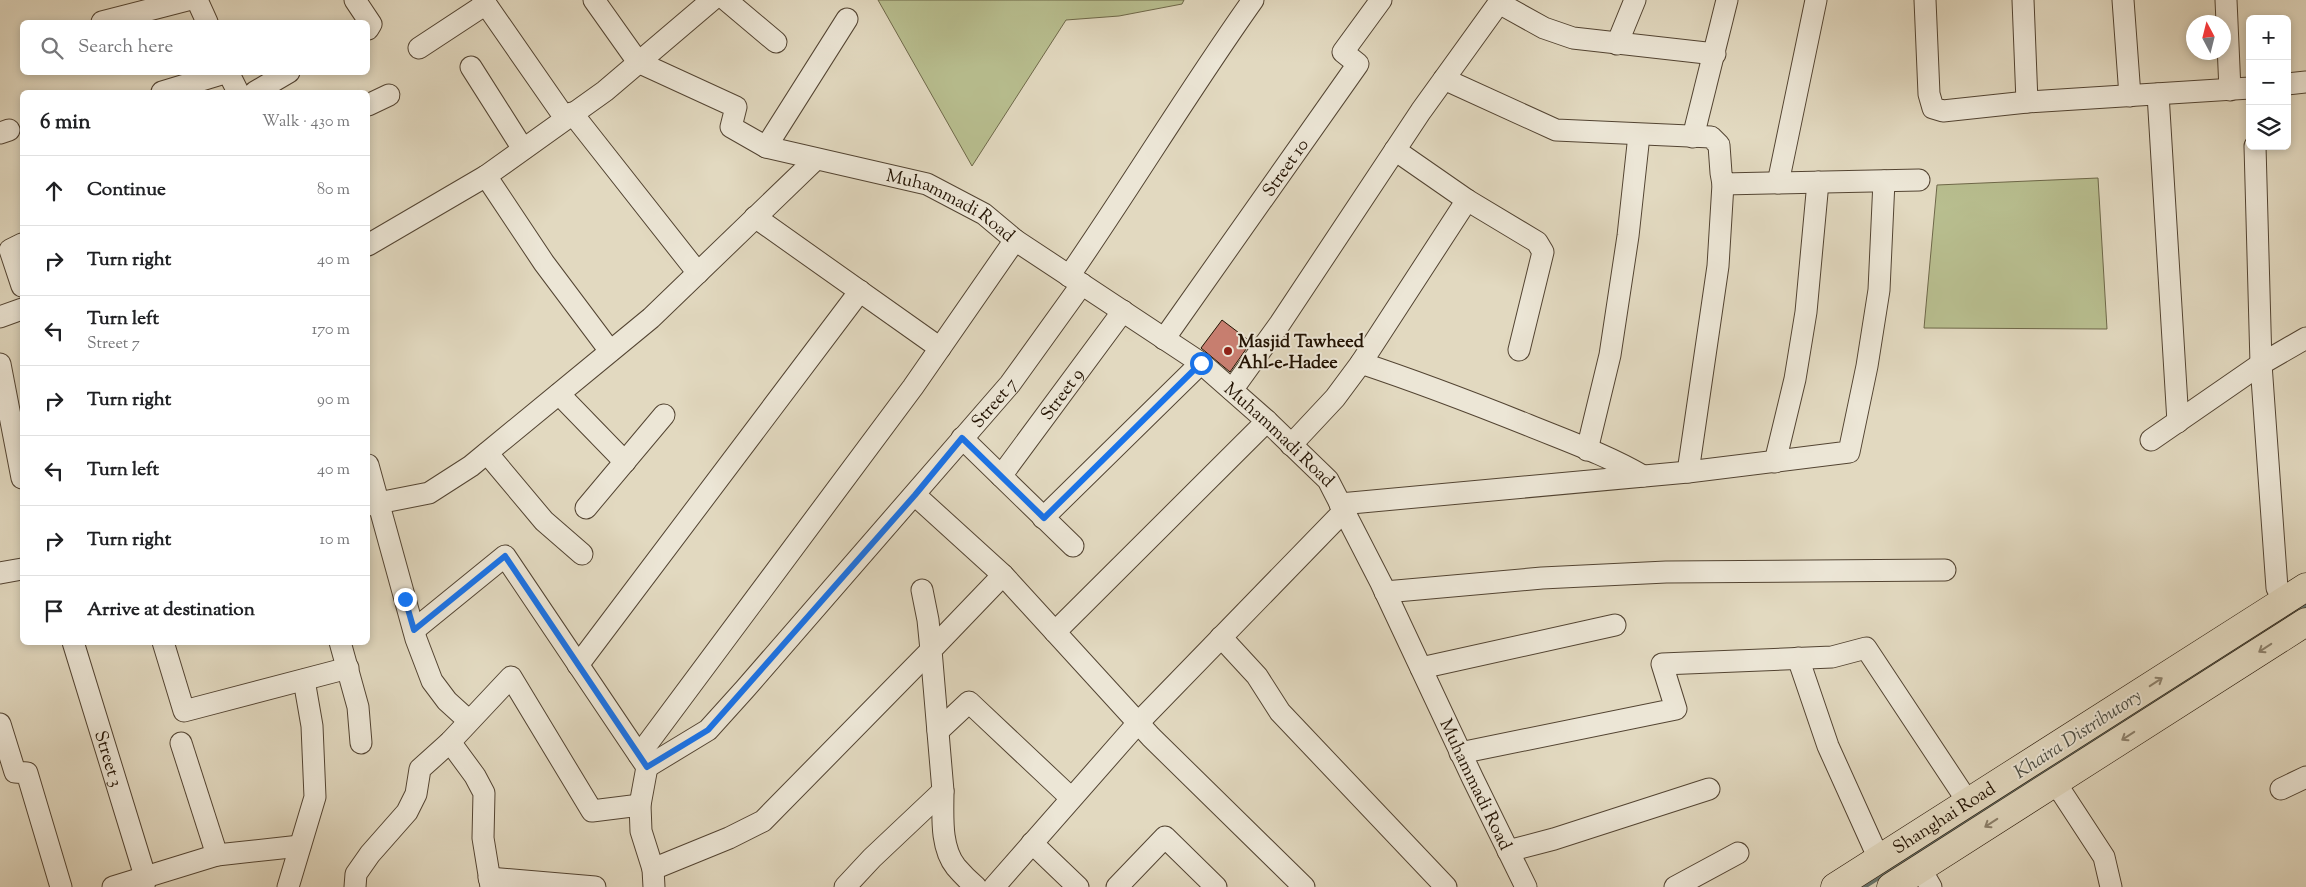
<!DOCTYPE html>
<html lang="en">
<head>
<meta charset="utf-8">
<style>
  :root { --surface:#fff; --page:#f6f6f6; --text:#202124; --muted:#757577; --line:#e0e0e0 }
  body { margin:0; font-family:"Sorts Mill Goudy",serif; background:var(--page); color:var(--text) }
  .controls { position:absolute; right:15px; top:15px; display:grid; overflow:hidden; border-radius:8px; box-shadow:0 2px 8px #0003 }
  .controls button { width:45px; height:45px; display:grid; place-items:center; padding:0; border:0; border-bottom:1px solid var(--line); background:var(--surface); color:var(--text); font:25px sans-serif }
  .compass { position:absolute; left:2186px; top:15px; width:45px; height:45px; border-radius:50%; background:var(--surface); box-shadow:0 2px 8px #0003; rotate:353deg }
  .stop { position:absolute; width:15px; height:15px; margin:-11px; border:4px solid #1a73e8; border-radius:50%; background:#fff }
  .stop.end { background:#1a73e8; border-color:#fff; box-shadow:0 1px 5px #0008 }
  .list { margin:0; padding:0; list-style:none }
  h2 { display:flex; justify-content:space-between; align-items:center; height:65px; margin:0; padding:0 20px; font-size:21px }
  h2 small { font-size:16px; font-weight:400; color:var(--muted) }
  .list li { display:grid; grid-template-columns:32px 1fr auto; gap:15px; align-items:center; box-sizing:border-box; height:70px; padding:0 20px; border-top:1px solid var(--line) }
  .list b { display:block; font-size:19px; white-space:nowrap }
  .list p { margin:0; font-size:16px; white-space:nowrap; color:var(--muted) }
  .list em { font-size:16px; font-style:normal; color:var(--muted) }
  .icon { flex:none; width:28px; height:28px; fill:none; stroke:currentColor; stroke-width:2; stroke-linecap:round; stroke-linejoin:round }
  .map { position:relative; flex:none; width:2306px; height:887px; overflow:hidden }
  .search { position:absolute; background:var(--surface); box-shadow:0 2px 8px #0003; left:20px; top:20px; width:350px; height:55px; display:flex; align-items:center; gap:12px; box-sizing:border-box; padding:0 18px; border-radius:8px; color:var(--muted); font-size:19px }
  .panel { position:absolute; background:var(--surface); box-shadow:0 2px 8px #0003; left:20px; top:90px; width:350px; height:555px; border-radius:8px }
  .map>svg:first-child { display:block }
</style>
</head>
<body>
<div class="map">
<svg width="2306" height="887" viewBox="0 0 2306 887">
  <rect width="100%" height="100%" fill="#e2d9c0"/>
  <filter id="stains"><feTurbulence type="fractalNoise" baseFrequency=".004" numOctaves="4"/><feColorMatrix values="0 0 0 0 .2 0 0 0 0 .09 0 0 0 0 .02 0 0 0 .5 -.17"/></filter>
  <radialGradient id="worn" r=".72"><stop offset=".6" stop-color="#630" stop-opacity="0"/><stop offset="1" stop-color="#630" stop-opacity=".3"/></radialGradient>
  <g fill="#b8be8f" stroke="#6e6849">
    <polygon points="878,0 1184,0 1182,4 1119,16 1066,20 972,166"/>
    <polygon points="2098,178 2107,329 1924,328 1937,185"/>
  </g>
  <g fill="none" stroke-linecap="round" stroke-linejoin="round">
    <polyline stroke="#687770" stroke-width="5.5" points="1863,887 2306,605"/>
  </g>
  <polygon fill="#c77e6f" stroke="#231303" points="1222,320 1251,342 1230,372 1201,348"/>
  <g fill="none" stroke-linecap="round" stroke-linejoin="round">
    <g stroke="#534432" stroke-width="23">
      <g id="minor">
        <polyline points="197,0 207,22"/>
        <polyline points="355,0 371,24 368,29"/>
        <polyline points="483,0 565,118"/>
        <path id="s1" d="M594,0l44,62 98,45 -5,20 35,20 161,37 57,30 31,26 186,123 66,58 61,59 53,103 92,196 53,108"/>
        <polyline points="726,0 776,42"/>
        <polyline points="1925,0 1929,94 1933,108 1943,111 2027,102 2250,88"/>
        <polyline points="2023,0 2027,102"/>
        <polyline points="2123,0 2130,96"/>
        <polyline points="2226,0 2230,90"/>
        <polyline points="1499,3 1544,28 1573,38 1715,54"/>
        <polyline points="102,22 187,0"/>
        <polyline points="1617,44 1635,0"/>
        <polyline points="419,48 486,4"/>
        <polyline points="471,67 523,149"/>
        <polyline points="228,72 238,92"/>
        <polyline points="1444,79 1556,130 1711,137 1719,145 1721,173 1723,184 1919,180"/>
        <polyline points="2287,84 2306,82"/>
        <polyline points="162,92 228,72"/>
        <polyline points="255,92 289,72"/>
        <polyline points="2158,94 2178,422"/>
        <polyline points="368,105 389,95"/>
        <polyline points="572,113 698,273"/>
        <polyline points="0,133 9,130"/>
        <polyline points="1693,137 1727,0"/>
        <polyline points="2255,146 2261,364 2277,588 2285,600"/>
        <polyline points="766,147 847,19"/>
        <polyline points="1395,150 1467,200 1537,242 1543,252 1519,350"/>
        <polyline points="486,176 544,263 610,351"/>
        <polyline points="1778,183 1816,0"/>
        <polyline points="755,217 940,348"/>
        <polyline points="22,244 10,250 22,286"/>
        <polyline points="368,245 486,176 605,91 712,0"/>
        <path d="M1069,276c63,-91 120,-186 184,-276"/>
        <polyline points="0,317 22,309"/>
        <path id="s2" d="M1164,339l194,-275 -15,-12 38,-52"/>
        <path d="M1361,363c57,19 112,40 167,62 39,16 79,30 115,51"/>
        <polyline points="0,364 22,478"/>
        <polyline points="1232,390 1279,325 1421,111 1501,0"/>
        <polyline points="559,394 625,462"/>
        <polyline points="962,438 1073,546"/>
        <polyline points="2151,440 2261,364 2306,338"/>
        <polyline points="1291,445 1335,398 1361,363 1467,200"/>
        <polyline points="1587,450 1610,355 1628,236 1639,135"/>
        <polyline points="487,453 544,521 582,554"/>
        <polyline points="1775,462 1795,379 1806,312 1818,182"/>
        <polyline points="368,465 416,639 432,681 447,701 469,721"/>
        <polyline points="1688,472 1718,266 1723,184"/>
        <path id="s3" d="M1001,476l122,-165"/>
        <polyline points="915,495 1003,575 1151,737 1304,887"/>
        <polyline points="1340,504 1688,472 1849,452 1867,366 1879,290 1884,181"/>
        <polyline points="368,505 429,493 471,466 651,318 815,160"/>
        <polyline points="586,508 664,415"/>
        <polyline points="1043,518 1201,363"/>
        <polyline points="0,573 22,569"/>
        <polyline points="1385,592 1542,578 1666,572 1945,570"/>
        <polyline points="414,630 505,556 647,767 640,805 641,831 653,869"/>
        <polyline points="1055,632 1267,421"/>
        <polyline points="1221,637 1257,676 1280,712 1446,887"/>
        <path id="s4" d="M73,642l72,234 -1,11"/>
        <polyline points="163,642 184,711 348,668"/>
        <polyline points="340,642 358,707 361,743"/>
        <polyline points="1798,658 1828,746 1879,859"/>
        <polyline points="578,665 860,291"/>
        <polyline points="1421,668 1615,625"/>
        <polyline points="0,724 15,772 27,773 61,887"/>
        <polyline points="938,731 969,702 1071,798"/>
        <polyline points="450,742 475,776 484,793 483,838 491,887"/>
        <polyline points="181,743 217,855"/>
        <polyline points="1460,753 1676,709 1662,664 1832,657 1866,648 1968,802"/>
        <polyline points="639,755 913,387 1015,240"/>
        <path id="s5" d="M647,767l61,-37 37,-41 265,-305 72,-100"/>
        <polyline points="2055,782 2104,857 2111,887"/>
        <polyline points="2281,789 2306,777"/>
        <path d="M943,791c0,24 -3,56 13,76 6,7 13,14 20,20"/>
        <polyline points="1032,843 1078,887"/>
        <polyline points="1508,851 1554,839 1709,789"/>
        <polyline points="1920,868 1931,887"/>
        <polyline points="489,878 595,887"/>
        <polyline points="113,887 217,855 300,846"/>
        <polyline points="288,887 315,797 312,726 304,680"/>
        <polyline points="355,887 356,874 370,854 407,812 416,794 420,769 450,742 511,677 592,811 640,805"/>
        <polyline points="654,887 653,869 729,838 763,821 931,650 928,620 922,590"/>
        <polyline points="845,887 872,858 943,791 931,650 1003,575"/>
        <polyline points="994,887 1138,723 1344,511"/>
        <polyline points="1117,887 1165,837 1216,887"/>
        <polyline points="1675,887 1738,853"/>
      </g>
    </g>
    <g stroke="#231303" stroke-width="29">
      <g id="primary">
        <path id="s6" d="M1835,887l471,-300"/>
        <polyline points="1891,887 2306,622"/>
      </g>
    </g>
    <use href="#minor" stroke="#ece6d6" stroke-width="21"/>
    <use href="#primary" stroke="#e2d9c0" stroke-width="28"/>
  </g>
  <defs><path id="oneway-shaft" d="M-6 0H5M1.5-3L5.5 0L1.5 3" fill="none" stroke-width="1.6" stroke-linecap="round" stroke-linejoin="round" transform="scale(1.25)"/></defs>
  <g stroke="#8c806b">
    <use href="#oneway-shaft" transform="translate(2265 648) rotate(147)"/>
    <use href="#oneway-shaft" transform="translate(2156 682) rotate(-33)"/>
    <use href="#oneway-shaft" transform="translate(2128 736) rotate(147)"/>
    <use href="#oneway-shaft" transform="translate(1991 823) rotate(147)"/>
  </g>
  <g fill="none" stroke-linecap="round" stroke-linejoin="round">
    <polyline stroke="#1a73e8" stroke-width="6" points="405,599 414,630 505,556 647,767 708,730 915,495 962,438 1044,518 1201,363"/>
  </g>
  <circle fill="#8f2418" stroke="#ece6d6" stroke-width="2" cx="1228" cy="351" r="5"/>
  <g text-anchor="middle" stroke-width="4" stroke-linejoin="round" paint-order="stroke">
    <g font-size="18" fill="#231303" stroke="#ece6d6">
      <text dy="6" stroke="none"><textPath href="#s2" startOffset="210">Street 10</textPath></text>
      <text dy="6" stroke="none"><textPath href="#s1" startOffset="440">Muhammadi Road</textPath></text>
      <text dy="6" stroke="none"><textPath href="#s3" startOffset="102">Street 9</textPath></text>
      <text dy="6" stroke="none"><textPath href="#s5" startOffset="506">Street 7</textPath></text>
      <text dy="6" stroke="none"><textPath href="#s1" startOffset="844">Muhammadi Road</textPath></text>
      <text dy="6" stroke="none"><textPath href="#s4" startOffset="122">Street 3</textPath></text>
      <text dy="6" stroke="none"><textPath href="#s1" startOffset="1249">Muhammadi Road</textPath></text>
      <text dy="6" stroke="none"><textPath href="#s6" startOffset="129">Shanghai Road</textPath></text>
    </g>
    <g font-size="18" font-weight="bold" fill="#231303" stroke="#ece6d6" text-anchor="start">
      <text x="1238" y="347">Masjid Tawheed<tspan x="1238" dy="21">Ahl-e-Hadee</tspan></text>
    </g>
    <g font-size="19" font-style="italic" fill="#4b4d43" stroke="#ece6d6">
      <text transform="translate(2077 733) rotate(-33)" y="7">Khaira Distributory</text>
    </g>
  </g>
  <rect width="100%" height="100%" filter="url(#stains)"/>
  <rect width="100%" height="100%" fill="url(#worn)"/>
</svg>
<div class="controls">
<button>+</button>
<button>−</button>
<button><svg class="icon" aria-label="layers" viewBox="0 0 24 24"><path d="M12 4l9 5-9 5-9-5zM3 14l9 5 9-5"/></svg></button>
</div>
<svg class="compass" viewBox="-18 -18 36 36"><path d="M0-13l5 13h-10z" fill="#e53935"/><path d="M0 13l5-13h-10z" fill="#757577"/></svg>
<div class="stop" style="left:1201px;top:363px"></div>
<div class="stop end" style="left:405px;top:599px"></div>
<div class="search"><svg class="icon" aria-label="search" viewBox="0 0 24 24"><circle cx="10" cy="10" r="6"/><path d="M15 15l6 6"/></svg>Search here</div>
<section class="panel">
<h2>6 min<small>Walk · 430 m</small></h2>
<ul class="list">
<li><svg class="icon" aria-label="ahead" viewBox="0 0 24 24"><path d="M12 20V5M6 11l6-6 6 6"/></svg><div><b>Continue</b></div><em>80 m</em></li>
<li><svg class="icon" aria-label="right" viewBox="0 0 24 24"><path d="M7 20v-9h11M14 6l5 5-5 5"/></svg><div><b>Turn right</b></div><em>40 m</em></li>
<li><svg class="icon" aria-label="left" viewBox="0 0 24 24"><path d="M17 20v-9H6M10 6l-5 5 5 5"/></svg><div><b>Turn left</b><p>Street 7</p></div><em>170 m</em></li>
<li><svg class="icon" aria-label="right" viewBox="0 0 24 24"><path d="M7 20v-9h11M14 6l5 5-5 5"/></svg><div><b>Turn right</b></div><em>90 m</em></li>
<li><svg class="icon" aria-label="left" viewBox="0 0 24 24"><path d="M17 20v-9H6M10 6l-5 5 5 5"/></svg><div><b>Turn left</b></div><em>40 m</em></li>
<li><svg class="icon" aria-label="right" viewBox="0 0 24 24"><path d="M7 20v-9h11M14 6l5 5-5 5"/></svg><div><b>Turn right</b></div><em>10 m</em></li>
<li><svg class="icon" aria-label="arrive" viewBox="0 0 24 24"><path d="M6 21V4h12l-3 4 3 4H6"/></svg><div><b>Arrive at destination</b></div></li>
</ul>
</section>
</div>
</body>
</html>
